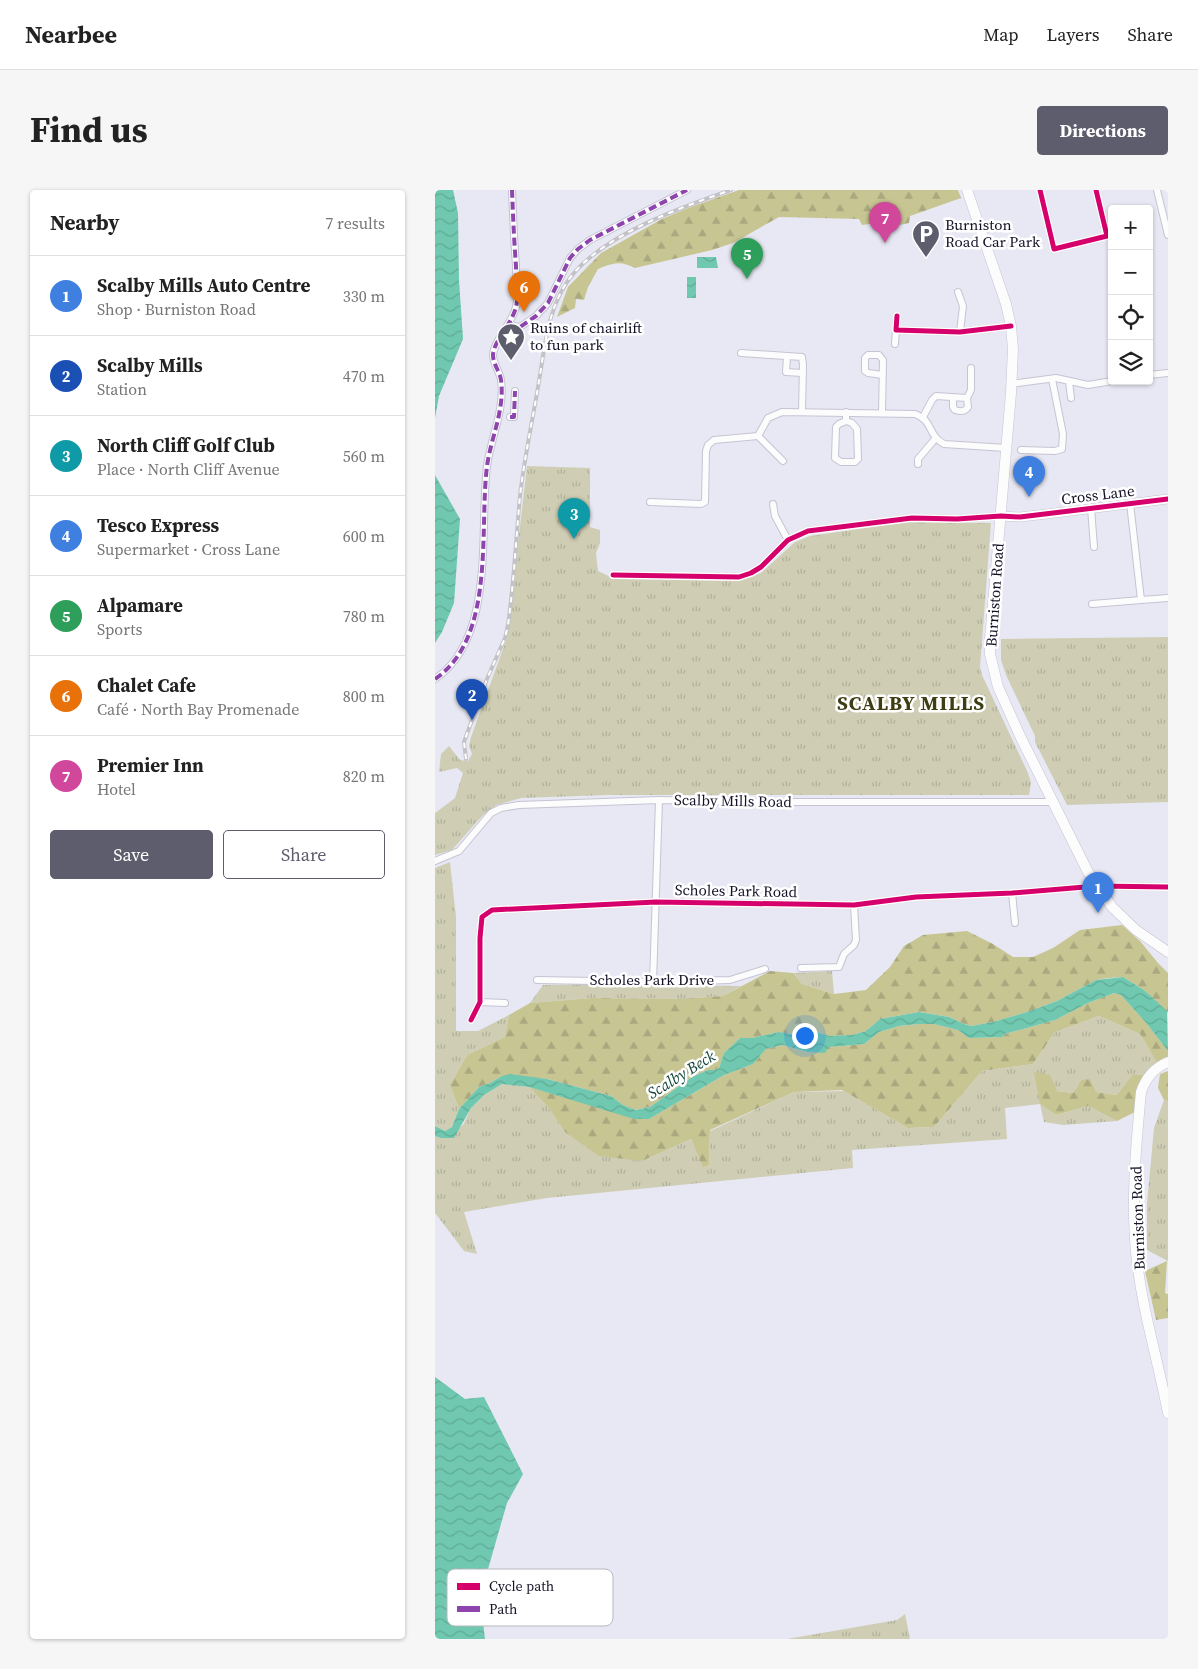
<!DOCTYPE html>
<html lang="en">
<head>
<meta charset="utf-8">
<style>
  :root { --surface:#fff; --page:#f6f6f6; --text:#222; --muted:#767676; --line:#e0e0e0; --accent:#5e5d6e }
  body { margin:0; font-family:"Source Serif 4",serif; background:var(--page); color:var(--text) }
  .controls { position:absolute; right:15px; top:15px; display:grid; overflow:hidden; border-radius:5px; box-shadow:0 1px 4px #0004 }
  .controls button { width:45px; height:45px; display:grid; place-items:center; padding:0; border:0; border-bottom:1px solid var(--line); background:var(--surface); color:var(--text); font:25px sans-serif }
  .you { position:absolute; left:369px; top:845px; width:18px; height:18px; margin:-12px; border:4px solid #fff; border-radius:50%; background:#1a73e8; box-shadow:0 0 0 8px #1a73e833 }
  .badge { display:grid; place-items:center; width:32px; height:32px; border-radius:50%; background:var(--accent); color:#fff; font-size:16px; font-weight:700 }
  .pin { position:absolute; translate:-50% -41px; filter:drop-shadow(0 1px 2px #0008) }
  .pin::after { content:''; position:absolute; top:26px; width:18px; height:15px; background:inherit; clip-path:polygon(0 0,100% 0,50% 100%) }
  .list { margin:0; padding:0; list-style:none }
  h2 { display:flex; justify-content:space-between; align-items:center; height:65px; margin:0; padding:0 20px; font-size:21px }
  h2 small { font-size:16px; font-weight:400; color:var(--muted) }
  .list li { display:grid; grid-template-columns:32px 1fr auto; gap:15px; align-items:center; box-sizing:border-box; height:80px; padding:0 20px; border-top:1px solid var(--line) }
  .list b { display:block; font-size:19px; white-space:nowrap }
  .list p { margin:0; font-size:16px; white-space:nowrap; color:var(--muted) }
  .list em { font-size:16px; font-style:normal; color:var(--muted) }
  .actions { display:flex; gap:10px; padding:15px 20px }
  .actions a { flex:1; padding:11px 0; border:1px solid var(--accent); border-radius:5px; text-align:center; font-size:18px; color:var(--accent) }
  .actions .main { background:var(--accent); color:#fff }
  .icon { flex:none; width:28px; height:28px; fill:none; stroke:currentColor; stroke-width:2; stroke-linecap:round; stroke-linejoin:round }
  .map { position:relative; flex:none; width:733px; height:1449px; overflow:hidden; border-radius:5px }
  header { display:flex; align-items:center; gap:30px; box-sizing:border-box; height:70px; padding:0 25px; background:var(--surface); border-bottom:1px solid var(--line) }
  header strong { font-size:24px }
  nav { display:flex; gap:28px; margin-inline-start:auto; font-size:18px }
  .intro { display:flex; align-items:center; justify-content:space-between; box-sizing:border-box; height:120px; padding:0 30px }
  h1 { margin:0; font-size:35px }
  .button { padding:12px 22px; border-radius:5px; background:var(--accent); color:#fff; font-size:18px; font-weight:700 }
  main { display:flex; gap:30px; padding:0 30px }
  aside { flex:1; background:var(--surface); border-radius:5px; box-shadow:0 1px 4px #0004 }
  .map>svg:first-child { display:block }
</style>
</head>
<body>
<header>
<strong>Nearbee</strong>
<nav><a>Map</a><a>Layers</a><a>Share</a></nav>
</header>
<div class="intro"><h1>Find us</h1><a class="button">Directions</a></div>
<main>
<aside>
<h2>Nearby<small>7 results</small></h2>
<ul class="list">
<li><span class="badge" style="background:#3f7fe0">1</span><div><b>Scalby Mills Auto Centre</b><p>Shop · Burniston Road</p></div><em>330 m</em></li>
<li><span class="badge" style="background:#1a4fb4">2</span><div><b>Scalby Mills</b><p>Station</p></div><em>470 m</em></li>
<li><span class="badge" style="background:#0f9aa8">3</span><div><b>North Cliff Golf Club</b><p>Place · North Cliff Avenue</p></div><em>560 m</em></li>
<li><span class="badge" style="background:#3f7fe0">4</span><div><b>Tesco Express</b><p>Supermarket · Cross Lane</p></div><em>600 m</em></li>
<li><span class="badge" style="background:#2e9e5b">5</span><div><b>Alpamare</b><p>Sports</p></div><em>780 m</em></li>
<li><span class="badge" style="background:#e8710a">6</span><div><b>Chalet Cafe</b><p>Café · North Bay Promenade</p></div><em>800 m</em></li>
<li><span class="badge" style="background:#d1479c">7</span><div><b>Premier Inn</b><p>Hotel</p></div><em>820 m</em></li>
</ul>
<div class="actions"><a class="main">Save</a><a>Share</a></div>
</aside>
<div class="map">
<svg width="733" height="1449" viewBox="0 0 733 1449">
  <defs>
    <pattern id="grass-tufts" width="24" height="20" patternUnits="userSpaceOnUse" patternTransform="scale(1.25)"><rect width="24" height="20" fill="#cfceb4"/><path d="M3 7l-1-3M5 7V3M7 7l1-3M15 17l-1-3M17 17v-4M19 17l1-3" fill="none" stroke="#b1b09b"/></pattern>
    <pattern id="forest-firs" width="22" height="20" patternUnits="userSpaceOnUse" patternTransform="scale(1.25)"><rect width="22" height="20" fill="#c7c592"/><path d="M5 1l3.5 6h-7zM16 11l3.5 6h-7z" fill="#aaa87e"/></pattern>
    <pattern id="water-waves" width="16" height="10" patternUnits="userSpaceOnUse" patternTransform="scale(1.25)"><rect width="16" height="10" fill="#6fc8af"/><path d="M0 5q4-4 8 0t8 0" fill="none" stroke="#5fab96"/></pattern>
  </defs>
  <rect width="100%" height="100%" fill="#e8e8f4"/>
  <g fill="url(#grass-tufts)">
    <polygon points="92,276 155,278 155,337 165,340 165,353 161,363 163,381 178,388 298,391 309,389 326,383 360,352 375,346 471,332 556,333 545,477 547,485 593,583 596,593 594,605 172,605 86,608 62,615 48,625 17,660 0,665 0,623 20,608 28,583 22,578 4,582 6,564 14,556 25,570 33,571 37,564 34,556 36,547 72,448"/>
    <polygon points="733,447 733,612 632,615 600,552 600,546 571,485 566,470 566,449"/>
    <polygon points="15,672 21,727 21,841 43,841 74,825 70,847 32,865 15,895 24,919 17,937 10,941 0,936 0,678"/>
    <polygon points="397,781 399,804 367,794 358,783"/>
    <polygon points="176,794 306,796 288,806 245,809 157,808 95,813 108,795"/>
    <polygon points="664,826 705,844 722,873 710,885 698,884 683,905 661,902 646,890 638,903 622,901 605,914 621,925 653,916 682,931 628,935 609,932 605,914 570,918 572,949 417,960 418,978 112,1008 29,1022 42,1064 29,1061 0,1023 0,946 6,948 28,935 36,918 49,905 67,894 94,897 113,917 130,942 207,971 256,949 268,978 274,975 275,941 359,902 409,901 473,938 499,937 547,881 598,874 620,842"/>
    <polygon points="729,910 733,911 733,1071 712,1060 712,1014 719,938"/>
    <polygon points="470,1424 475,1449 352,1449 462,1430"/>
  </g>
  <g fill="url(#forest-firs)">
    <path d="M304,0h219l3,8 -51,18 -1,7 -23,5 -9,-5 -15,2 -3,-6 -80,-2 -46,26 -21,7 -77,18c-14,-8 -24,-5 -37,1l-10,18 -4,13 -8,-1 -1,9 -18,9 11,-30 33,-34 61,-34 26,-11z"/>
    <polygon points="687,735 705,751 723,773 733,783 733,823 709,800 688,787 674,788 661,790 622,811 592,822 558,832 536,836 529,834 514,827 484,822 445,829 431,841 417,845 395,846 375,840 356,844 344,842 317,848 305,848 289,863 284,878 279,880 273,880 257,887 215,917 199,920 188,915 176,906 112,889 67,886 55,893 44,897 24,919 15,895 32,865 70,847 74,825 95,813 157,808 245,809 288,806 335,781 358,783 367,794 399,804 431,800 455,777 469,756 488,745 532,741 558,754 578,767 598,767 618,758 645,740"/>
    <polygon points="679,803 686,805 712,834 733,861 733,869 722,873 705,844 664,826 620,842 598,874 547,881 499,937 473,938 407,900 359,902 275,940 274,975 268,978 256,949 207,971 164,966 130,942 113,917 94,897 199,928 214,929 289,885 318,874 331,859 348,855 372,862 394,857 429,854 444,842 464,836 484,834 499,834 523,840 534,848 567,847 570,844 620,830 653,813"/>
    <polygon points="733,881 733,911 729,910 723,898 725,884"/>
    <polygon points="599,882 615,885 622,901 638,903 646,890 655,889 661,902 682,905 698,884 710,885 700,922 682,931 653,916 621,925 605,914"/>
    <polygon points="732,1071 730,1103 733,1104 733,1128 721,1130 710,1081"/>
  </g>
  <g fill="url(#water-waves)">
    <polygon points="0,0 18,0 23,23 24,90 28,149 4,206 0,228"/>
    <polygon points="262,67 281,67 283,78 262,78"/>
    <rect x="252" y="87" width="9" height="21"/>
    <polygon points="0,285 25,329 19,413 7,442 0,453"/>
    <polygon points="688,787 709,800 732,821 733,861 712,834 686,805 679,803 653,813 620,830 570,844 567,847 534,848 523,840 499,834 484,834 464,836 444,842 429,854 394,857 390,863 372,862 348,855 331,859 318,874 289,885 214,929 199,929 94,897 67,894 49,905 36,918 19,948 6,948 0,946 0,936 10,941 17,937 24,919 44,897 55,893 67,886 75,884 112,889 176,906 188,915 200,920 215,917 257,887 273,880 279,880 284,878 289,863 305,848 317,848 344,842 356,844 375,840 395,846 417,845 431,841 445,829 484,822 514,827 529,834 536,836 558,832 592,822 622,811 661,790"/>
    <polygon points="0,1187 30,1209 49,1207 88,1284 72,1313 45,1407 50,1449 0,1449"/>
  </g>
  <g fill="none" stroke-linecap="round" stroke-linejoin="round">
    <g stroke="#c4c4d3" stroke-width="8">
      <g id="street">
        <polyline points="605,0 619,59 672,46 661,0"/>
        <polyline points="722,0 733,45"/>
        <polyline points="523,102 528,116 525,142"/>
        <polyline points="462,126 461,140 525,142 576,136"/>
        <polyline points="75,133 78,136 85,137 101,126 113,113 135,68 143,59 155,50 252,0"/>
        <polyline points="460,154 461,140"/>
        <polyline points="306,163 367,167 368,175 367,222"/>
        <polyline points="352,166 351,182 367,183"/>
        <polyline points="714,185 733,183"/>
        <polyline points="634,191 636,208"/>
        <polyline points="576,194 621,188 653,195 677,191"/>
        <polyline points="532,208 536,200 536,178"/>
        <polyline points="447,223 448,170 444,165 433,165 430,168 430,181 433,183 448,185"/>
        <polyline points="75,227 79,227 80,201"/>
        <path d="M488,227l9,-17 4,-4 31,2 1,9c-3,5 -7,5 -13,3l-2,-3v-9"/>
        <polyline points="411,231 404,234 401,237 400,268 406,272 420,272 423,269 422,239 417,233 411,231 411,222"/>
        <polyline points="323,246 348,271"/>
        <polyline points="586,260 620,261 627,259 628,244 617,189"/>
        <polyline points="483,274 483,269 500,249"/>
        <path d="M215,312l51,2 4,-2 1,-51 2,-6 6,-5 44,-4 10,-18 14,-6 133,2c19,7 12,21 29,30l62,4"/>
        <polyline points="695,313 706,410 733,408"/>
        <polyline points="338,314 340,326 353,350"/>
        <polyline points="656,318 659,357"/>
        <polyline points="178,385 304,387 316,383 326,377 353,350 373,341 477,328 522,329 566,326"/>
        <polyline points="657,414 706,410"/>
        <path d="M0,489c61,-41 44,-149 52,-213 4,-29 18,-56 14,-86 -1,-8 -8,-16 -8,-25 1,-15 19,-31 23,-48 3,-13 0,-28 0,-41 -2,-26 -3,-51 -4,-76"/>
        <polyline points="0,671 24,661 56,623 66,618 84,615 224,610 310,612 617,612"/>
        <polyline points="577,703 580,733"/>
        <polyline points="366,778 404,777 409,764 419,755 421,750 419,715"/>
        <polyline points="102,790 218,792 295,790 330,779"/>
        <polyline points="218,792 224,610"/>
        <polyline points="45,812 70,813"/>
        <polyline points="36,830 45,812 45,748 47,727 57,720 221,712 419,715 481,707 577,703 662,696 733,697"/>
      </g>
    </g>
    <g stroke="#c4c4d3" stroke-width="10">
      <polyline id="secondary" points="566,326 585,327 612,324 733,309"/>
    </g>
    <g stroke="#c4c4d3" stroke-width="11">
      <g id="primary">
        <polyline points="532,0 571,114 576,136 578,159 576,203 555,449 555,464 563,497 586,548 653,682 677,717 701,740 733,762"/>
        <path d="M733,872c-14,6 -22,15 -27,30 -5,53 -10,107 -5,160 5,54 22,108 32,161"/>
      </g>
    </g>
    <use href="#street" stroke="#fcfcfd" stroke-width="6"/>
    <use href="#secondary" stroke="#fcfcfd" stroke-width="9"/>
    <use href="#primary" stroke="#fcfcfd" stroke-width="10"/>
    <g stroke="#c3c3c7" stroke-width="4">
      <path id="rail" d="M31,569l-2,-17 23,-63 18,-41 3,-13c6,-43 8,-86 12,-129 4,-36 12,-73 18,-109 7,-39 9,-83 36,-114 34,-40 108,-66 157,-83"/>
    </g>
    <use href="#rail" stroke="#fff" stroke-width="2" stroke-dasharray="5.5" stroke-linecap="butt"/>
    <g stroke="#8e44ad" stroke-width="4" stroke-dasharray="8 4" stroke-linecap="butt">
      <polyline points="75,133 78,136 85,137 101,126 113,113 135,68 143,59 155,50 252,0"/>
      <polyline points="75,227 79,227 80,201"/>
      <path d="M0,489c61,-41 44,-149 52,-213 4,-29 18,-56 14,-86 -1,-8 -8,-16 -8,-25 1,-15 19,-31 23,-48 3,-13 0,-28 0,-41 -2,-26 -3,-51 -4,-76"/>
    </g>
    <g stroke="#fff" stroke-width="8">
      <g id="cycleway">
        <polyline points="605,0 619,59 672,46 661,0"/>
        <polyline points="462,126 461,140 525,142 576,136"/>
        <polyline points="178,385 304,387 316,383 326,377 353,350 373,341 477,328 522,329 566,326 585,327 733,309"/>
        <polyline points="36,830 45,812 45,748 47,727 57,720 221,712 419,715 481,707 577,703 662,696 733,697"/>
      </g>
    </g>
    <use href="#cycleway" stroke="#d6006c" stroke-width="5"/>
  </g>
  <defs>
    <g id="parking-pin" transform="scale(1.4375)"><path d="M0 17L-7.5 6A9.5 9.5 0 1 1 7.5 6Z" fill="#5e5d6e" stroke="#fff"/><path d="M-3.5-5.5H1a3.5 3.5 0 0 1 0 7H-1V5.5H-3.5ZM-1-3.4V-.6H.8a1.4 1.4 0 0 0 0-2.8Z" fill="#fff"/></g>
    <g id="sight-pin" transform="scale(1.4375)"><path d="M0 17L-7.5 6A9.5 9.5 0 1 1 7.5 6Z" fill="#5e5d6e" stroke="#fff"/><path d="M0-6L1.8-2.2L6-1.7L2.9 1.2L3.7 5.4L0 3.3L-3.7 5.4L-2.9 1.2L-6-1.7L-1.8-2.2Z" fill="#fff"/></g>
  </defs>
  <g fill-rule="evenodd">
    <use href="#parking-pin" x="491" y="44"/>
    <use href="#sight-pin" x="76" y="147"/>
  </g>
  <g text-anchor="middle" stroke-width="5" stroke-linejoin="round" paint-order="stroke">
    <g font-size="15" fill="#141226" stroke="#fff" text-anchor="start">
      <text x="510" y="40">Burniston<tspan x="510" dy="17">Road Car Park</tspan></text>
      <text x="95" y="143">Ruins of chairlift<tspan x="95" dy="17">to fun park</tspan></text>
    </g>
    <g font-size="15" fill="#141226" stroke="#fff">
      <text transform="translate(663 305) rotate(-7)" y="5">Cross Lane</text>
      <text transform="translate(560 405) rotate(-86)" y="5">Burniston Road</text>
      <text transform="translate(298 611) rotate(1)" y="5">Scalby Mills Road</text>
      <text transform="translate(301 701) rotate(1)" y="5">Scholes Park Road</text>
      <text x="217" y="795">Scholes Park Drive</text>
      <text transform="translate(703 1028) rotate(-92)" y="5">Burniston Road</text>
    </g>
    <g font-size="16" font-style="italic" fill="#114635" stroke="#fff">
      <text transform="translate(246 884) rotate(-32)" y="6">Scalby Beck</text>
    </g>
    <g font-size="20" font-weight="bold" letter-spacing="1" fill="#3f3d14" stroke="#fff">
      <text x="476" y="520">SCALBY MILLS</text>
    </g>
  </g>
  <rect x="12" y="1379" width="166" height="57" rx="8" fill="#fff" stroke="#b8b8be" stroke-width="1"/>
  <rect x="22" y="1393" width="23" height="7" fill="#d6006c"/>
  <rect x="22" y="1416" width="23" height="6" fill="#8e44ad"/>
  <g font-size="14" fill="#141226">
    <text x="54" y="1401">Cycle path</text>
    <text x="54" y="1424">Path</text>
  </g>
</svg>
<div class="controls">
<button>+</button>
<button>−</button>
<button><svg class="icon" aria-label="locate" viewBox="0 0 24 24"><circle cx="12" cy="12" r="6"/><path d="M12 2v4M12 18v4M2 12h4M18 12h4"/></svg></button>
<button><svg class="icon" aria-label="layers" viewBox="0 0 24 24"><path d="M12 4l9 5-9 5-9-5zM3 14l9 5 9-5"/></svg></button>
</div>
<div class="you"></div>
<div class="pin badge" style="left:663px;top:723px;background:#3f7fe0">1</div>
<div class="pin badge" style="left:37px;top:530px;background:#1a4fb4">2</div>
<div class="pin badge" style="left:139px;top:349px;background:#0f9aa8">3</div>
<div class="pin badge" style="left:594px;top:307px;background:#3f7fe0">4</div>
<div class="pin badge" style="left:312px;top:89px;background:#2e9e5b">5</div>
<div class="pin badge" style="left:89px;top:122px;background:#e8710a">6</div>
<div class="pin badge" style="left:450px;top:53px;background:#d1479c">7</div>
</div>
</main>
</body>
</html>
